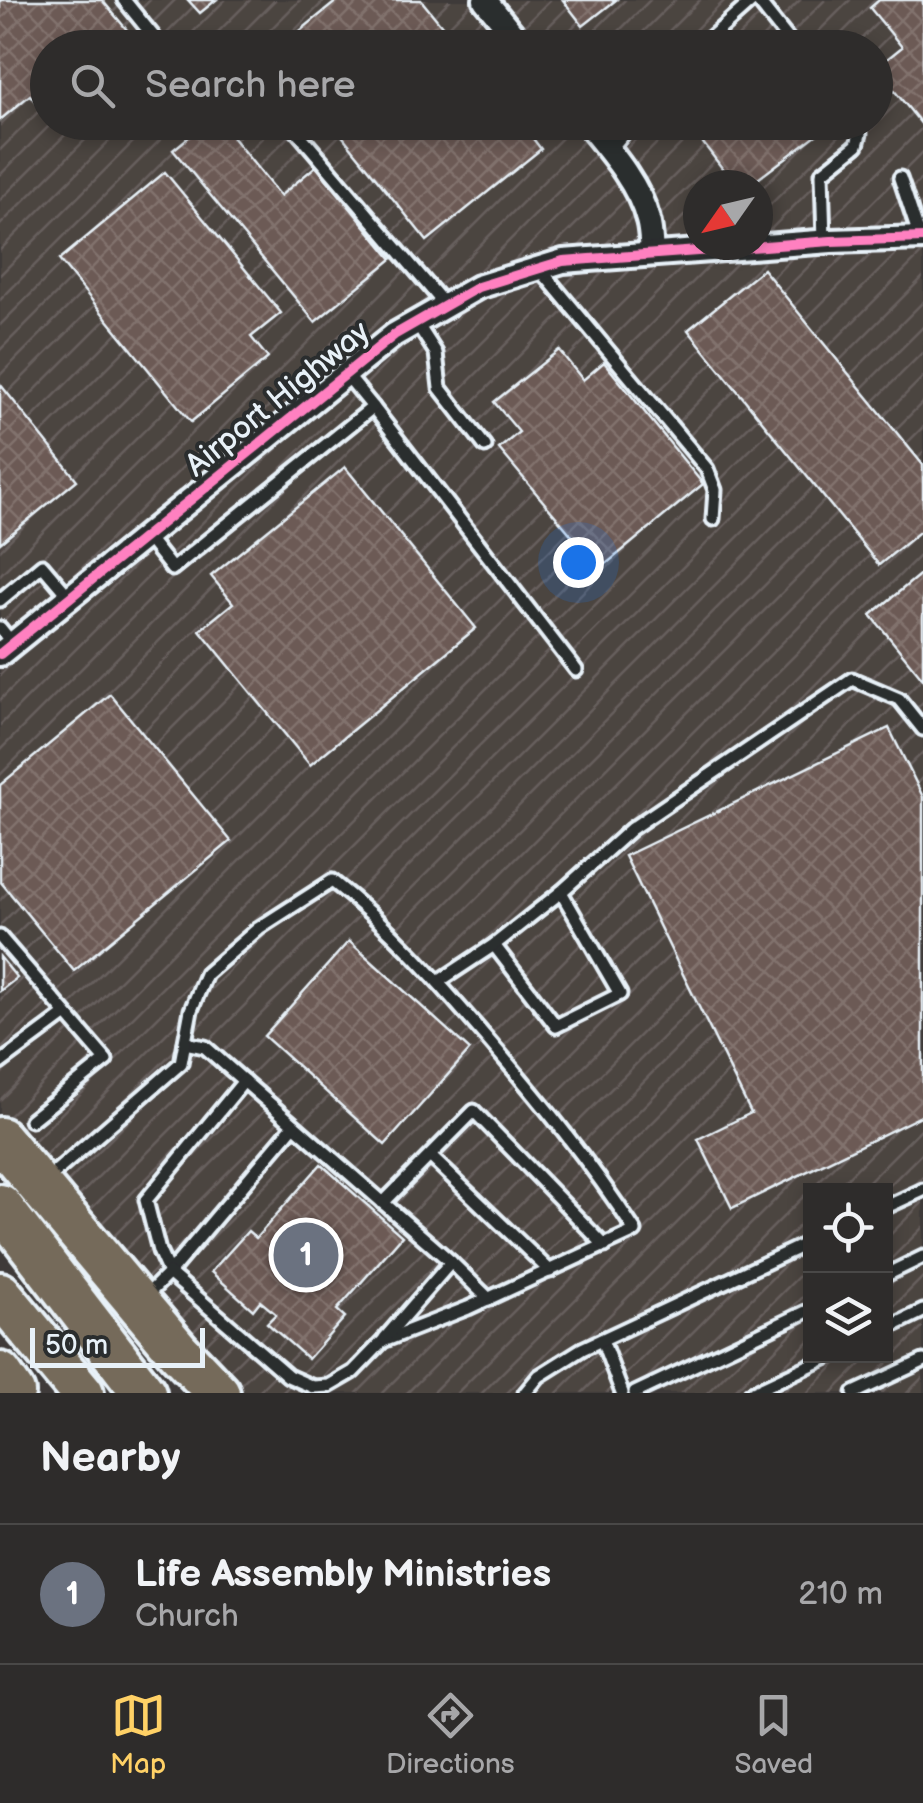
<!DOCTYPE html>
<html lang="en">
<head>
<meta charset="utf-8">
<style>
  :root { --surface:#2e2c2b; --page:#363433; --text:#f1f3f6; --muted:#a7a7a9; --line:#494847; --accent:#ffd166 }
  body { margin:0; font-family:"Balsamiq Sans",sans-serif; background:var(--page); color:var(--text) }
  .controls { position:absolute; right:30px; bottom:30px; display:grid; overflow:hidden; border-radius:0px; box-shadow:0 5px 15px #0003 }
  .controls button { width:90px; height:90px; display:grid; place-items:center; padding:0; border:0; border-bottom:2px solid var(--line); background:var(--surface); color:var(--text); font:50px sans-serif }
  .compass { position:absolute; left:683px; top:170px; width:90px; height:90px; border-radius:50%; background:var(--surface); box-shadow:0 5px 15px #0003; rotate:236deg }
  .scale { position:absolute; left:30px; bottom:25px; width:175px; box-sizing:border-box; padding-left:10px; border:5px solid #e8f1f8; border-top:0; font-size:28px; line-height:35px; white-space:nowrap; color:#e8f1f8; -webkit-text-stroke:8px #2a2d2e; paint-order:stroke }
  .you { position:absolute; left:578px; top:562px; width:35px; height:35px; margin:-25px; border:8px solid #fff; border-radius:50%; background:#1a73e8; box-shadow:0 0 0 15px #1a73e833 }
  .badge { display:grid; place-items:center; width:65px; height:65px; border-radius:50%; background:var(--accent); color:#fff; font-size:32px; font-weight:700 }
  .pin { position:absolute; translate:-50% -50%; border:5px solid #fff; box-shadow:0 2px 10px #0006 }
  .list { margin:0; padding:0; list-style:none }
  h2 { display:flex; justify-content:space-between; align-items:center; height:130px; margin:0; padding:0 40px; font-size:42px }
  h2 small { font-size:32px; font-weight:400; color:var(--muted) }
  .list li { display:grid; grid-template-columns:65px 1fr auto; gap:30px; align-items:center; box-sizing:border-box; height:140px; padding:0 40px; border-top:2px solid var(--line) }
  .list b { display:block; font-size:38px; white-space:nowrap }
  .list p { margin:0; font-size:32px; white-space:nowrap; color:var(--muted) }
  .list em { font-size:32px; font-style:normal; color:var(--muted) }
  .icon { flex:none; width:55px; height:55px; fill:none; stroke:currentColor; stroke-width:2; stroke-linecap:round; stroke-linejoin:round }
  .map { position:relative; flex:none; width:923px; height:1393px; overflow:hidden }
  .search { position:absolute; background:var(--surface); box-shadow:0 5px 15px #0003; left:30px; right:30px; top:30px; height:110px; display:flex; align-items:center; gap:25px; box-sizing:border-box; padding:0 35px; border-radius:55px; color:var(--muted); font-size:38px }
  .sheet { height:270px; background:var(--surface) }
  nav { display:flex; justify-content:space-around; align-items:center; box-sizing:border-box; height:140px; border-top:2px solid var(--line); background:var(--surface); font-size:28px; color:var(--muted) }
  nav a { display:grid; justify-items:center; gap:5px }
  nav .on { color:var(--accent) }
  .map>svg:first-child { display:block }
</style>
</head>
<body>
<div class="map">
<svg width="923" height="1393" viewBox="0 0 923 1393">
  <defs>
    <pattern id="industrial-furrows" width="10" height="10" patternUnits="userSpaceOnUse" patternTransform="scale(2.5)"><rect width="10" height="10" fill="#4c4441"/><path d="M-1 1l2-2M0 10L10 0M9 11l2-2" fill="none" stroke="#665f5d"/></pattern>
    <pattern id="building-cross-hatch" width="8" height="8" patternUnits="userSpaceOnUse" patternTransform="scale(2.5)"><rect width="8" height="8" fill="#6c5a54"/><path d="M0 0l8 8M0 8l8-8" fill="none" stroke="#81726d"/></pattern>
  </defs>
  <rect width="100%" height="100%" fill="#3e3a39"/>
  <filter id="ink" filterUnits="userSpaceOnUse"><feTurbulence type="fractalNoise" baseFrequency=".01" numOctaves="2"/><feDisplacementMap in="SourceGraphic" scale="20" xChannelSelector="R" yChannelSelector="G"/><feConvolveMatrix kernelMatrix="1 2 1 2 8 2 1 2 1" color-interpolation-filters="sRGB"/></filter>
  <g filter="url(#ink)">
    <path fill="url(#industrial-furrows)" fill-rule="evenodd" d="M0,0h923v1393h-705l-218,-254zM48,48h828v74h-828zM698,185h60v60h-60zM810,1190h76v166h-76z"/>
    <g fill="url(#building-cross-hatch)" stroke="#e8f1f8" stroke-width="2.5">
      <polygon points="0,0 102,0 142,48 48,48 48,117 30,95 0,120"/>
      <polygon points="188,0 216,0 200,13"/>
      <polygon points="338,0 421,0 460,48 279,48"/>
      <polygon points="563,0 616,0 583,26"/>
      <polygon points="879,0 923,0 923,126 876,68 902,47 870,8"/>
      <polygon points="207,122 220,122 280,196 316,166 392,259 315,322 173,150"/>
      <polygon points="331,122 520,122 541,149 427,241"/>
      <polygon points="687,122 832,122 832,123 750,185 735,185"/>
      <polygon points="165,172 281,313 251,337 268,358 191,422 59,260"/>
      <polygon points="763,269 923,465 923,529 879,565 688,330"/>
      <polygon points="559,350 583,380 604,362 703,484 600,569 499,449 519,432 494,402"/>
      <polygon points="0,384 77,480 0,543"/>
      <polygon points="345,467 476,628 310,765 200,630 233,603 211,576"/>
      <polygon points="923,572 923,679 871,615"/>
      <polygon points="110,694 231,841 74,971 0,881 0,785"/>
      <polygon points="889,728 923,797 923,1115 732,1208 698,1139 751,1113 625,856"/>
      <polygon points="349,941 470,1050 385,1145 264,1036"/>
      <polygon points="0,957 17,978 0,991"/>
      <polygon points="321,1164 402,1236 337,1310 345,1317 308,1359 267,1323 276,1314 260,1301 253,1310 211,1272 248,1231 256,1238"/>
    </g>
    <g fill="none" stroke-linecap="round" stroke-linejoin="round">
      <g stroke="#e8f1f8" stroke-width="19">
        <g id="lane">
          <polyline points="124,0 154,37"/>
          <polyline points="757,0 795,48"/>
          <polyline points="699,48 753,0"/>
          <polyline points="289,122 445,305"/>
          <polyline points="609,151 633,122"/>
          <polyline points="900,178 920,238"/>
          <polyline points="824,241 822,173 857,145 860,134 854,122"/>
          <polyline points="539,268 707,469 715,490 713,519"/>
          <polyline points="416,322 436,353 440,388 485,446"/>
          <polyline points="373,407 576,670"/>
          <polyline points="146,536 172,569 373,407 346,374"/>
          <polyline points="0,600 42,565 70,598"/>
          <polyline points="0,628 13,644"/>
          <polyline points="0,937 106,1060 31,1120"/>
          <polyline points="494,945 556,1026 620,994 561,892"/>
          <polyline points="438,982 494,945 561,892 631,829 852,679 899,699 923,729"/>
          <polyline points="185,1043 205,1047 451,1262"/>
          <polyline points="0,1063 66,1014"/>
          <polyline points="244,1081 146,1200 159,1251 169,1273 294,1125"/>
          <polyline points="430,1156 550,1271"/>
          <path d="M45,1181l136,-118 10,-53 15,-36 53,-46 73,-47c60,47 103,97 152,154 54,63 106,126 151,196l-167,77 -85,33 -30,31 -24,14 -16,1 -25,-11 -119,-103 -24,24"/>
          <polyline points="383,1203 474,1111 605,1246"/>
          <polyline points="886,1207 923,1190"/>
          <polyline points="886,1275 923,1257"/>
          <polyline points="886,1329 923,1311"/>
          <polyline points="385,1338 451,1262 489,1299"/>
          <polyline points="602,1340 622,1393"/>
          <polyline points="525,1393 539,1376 582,1349 810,1242"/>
          <polyline points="635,1393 810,1310"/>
          <polyline points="751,1393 830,1356"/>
          <polyline points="854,1393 923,1361"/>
        </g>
      </g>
      <g stroke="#e8f1f8" stroke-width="30">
        <g id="street">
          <polyline points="485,0 524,48"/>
          <path d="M586,122c23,28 53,62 62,98 3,10 3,22 4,33"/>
          <polyline points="0,654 394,335 478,287 563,261 831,241 923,238"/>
        </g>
      </g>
      <g stroke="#e8f1f8" stroke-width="50">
        <g id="highway">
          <polyline points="0,1139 178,1351 218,1393"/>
          <polyline points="0,1206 144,1393"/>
          <polyline points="0,1294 82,1393"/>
          <polyline points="0,1374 13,1393"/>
        </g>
      </g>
      <use href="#lane" stroke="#2a2d2e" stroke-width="11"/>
      <use href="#street" stroke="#2a2d2e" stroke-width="22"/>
      <use href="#highway" stroke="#746a5a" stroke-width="42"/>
      <g stroke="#2a2d2e" stroke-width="16">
        <polyline id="cycleway" points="0,654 394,335 478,287 563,261 831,241 923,238"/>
      </g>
      <use href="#cycleway" stroke="#ff80c0" stroke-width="10"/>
    </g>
  </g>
  <g text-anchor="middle" stroke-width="8" stroke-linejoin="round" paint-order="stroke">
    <g font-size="32" fill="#e8f1f8" stroke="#2a2d2e">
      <text transform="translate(277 398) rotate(-39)" y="11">Airport Highway</text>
    </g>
  </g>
</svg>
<div class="controls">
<button><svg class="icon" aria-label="locate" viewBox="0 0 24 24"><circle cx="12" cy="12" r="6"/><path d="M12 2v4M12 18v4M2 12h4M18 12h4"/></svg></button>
<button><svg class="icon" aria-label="layers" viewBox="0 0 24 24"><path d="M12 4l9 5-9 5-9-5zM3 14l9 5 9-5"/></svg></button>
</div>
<svg class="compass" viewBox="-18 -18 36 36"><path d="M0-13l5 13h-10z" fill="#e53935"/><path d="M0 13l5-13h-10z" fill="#a7a7a9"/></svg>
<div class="scale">50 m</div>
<div class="you"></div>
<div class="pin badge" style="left:306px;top:1255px;background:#6b7280">1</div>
<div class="search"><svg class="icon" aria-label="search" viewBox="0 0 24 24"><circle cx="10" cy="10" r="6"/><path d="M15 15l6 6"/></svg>Search here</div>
</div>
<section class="sheet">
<h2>Nearby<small></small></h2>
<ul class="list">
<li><span class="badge" style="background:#6b7280">1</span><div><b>Life Assembly Ministries</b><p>Church</p></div><em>210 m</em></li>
</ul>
</section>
<nav>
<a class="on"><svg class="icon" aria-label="map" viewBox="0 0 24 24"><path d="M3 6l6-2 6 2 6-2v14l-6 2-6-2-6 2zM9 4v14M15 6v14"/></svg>Map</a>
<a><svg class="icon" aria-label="directions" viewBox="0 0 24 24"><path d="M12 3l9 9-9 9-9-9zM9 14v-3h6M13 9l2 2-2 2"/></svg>Directions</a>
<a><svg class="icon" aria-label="saved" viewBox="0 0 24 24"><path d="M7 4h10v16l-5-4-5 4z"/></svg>Saved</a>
</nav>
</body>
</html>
